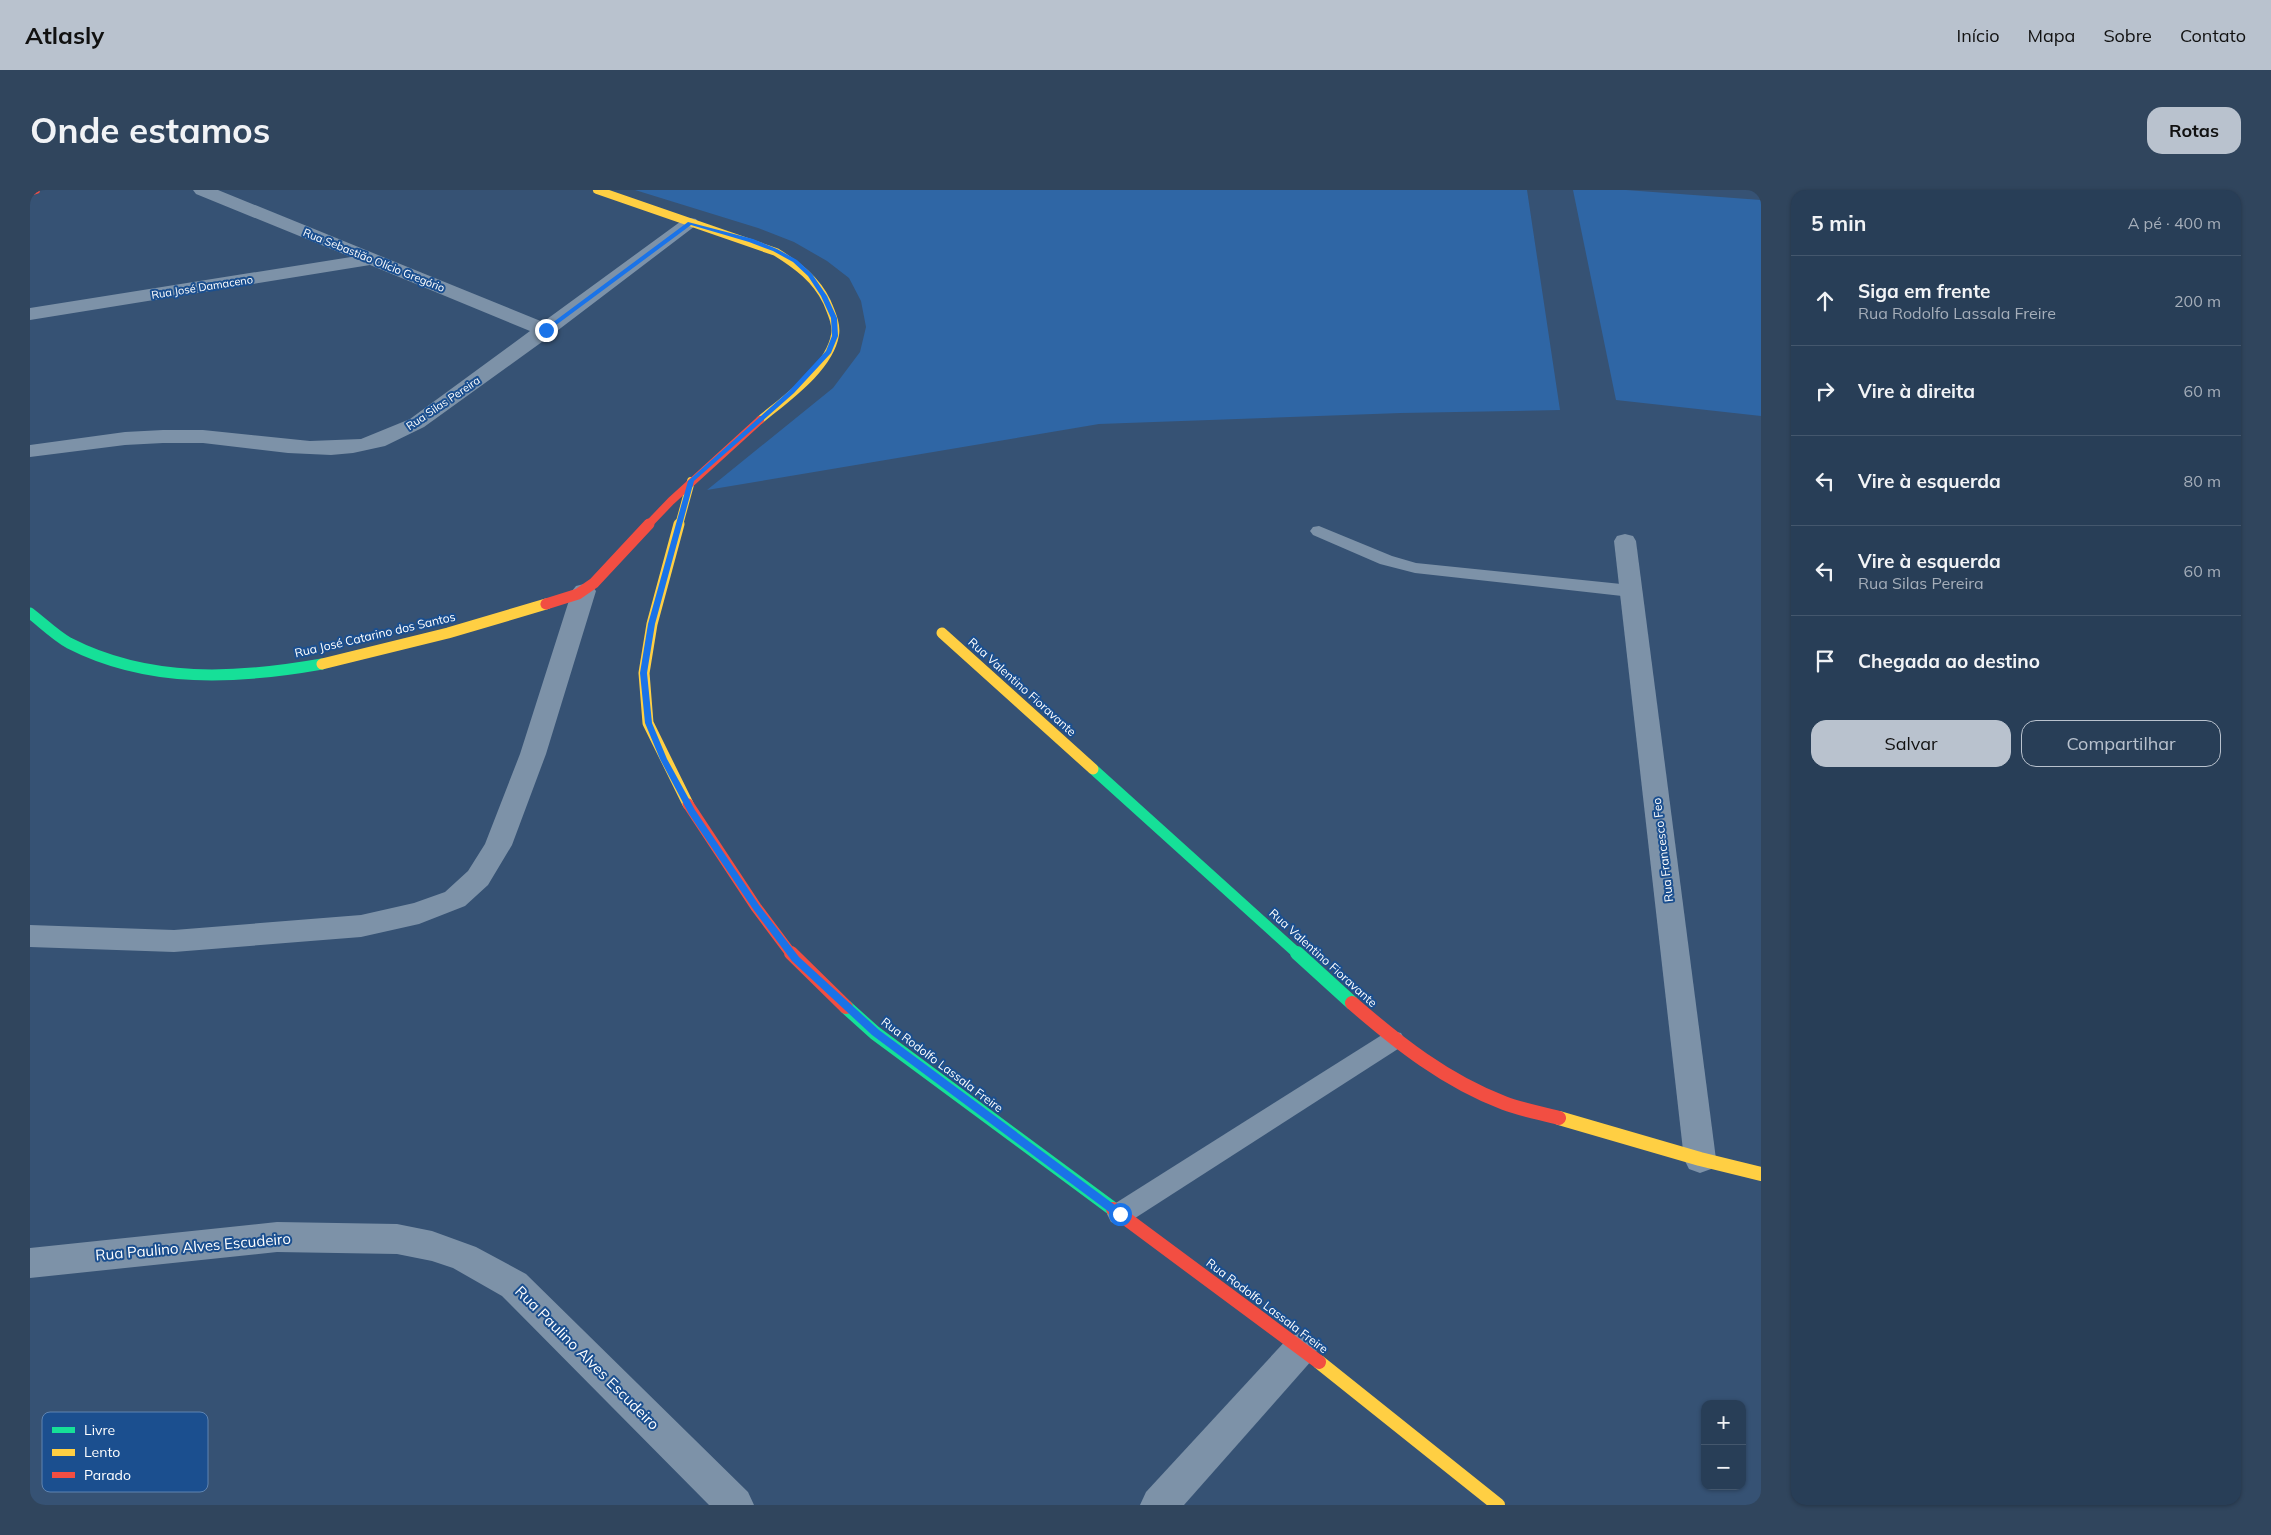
<!DOCTYPE html>
<html lang="pt">
<head>
<meta charset="utf-8">
<style>
  :root { --surface:#283e57; --page:#30455d; --text:#f1f3f6; --muted:#a5aeba; --line:#44576d; --accent:#b9c2ce }
  body { margin:0; font-family:Mulish,sans-serif; background:var(--page); color:var(--text) }
  .controls { position:absolute; right:15px; bottom:15px; display:grid; overflow:hidden; border-radius:10px; box-shadow:0 1px 4px #0004 }
  .controls button { width:45px; height:45px; display:grid; place-items:center; padding:0; border:0; border-bottom:1px solid var(--line); background:var(--surface); color:var(--text); font:25px sans-serif }
  .stop { position:absolute; width:15px; height:15px; margin:-11px; border:4px solid #1a73e8; border-radius:50%; background:#fff }
  .stop.end { background:#1a73e8; border-color:#fff; box-shadow:0 1px 5px #0008 }
  .list { margin:0; padding:0; list-style:none }
  h2 { display:flex; justify-content:space-between; align-items:center; height:65px; margin:0; padding:0 20px; font-size:21px }
  h2 small { font-size:16px; font-weight:400; color:var(--muted) }
  .list li { display:grid; grid-template-columns:32px 1fr auto; gap:15px; align-items:center; box-sizing:border-box; height:90px; padding:0 20px; border-top:1px solid var(--line) }
  .list b { display:block; font-size:19px; white-space:nowrap }
  .list p { margin:0; font-size:16px; white-space:nowrap; color:var(--muted) }
  .list em { font-size:16px; font-style:normal; color:var(--muted) }
  .actions { display:flex; gap:10px; padding:15px 20px }
  .actions a { flex:1; padding:11px 0; border:1px solid var(--accent); border-radius:15px; text-align:center; font-size:18px; color:var(--accent) }
  .actions .main { background:var(--accent); color:#111 }
  .icon { flex:none; width:28px; height:28px; fill:none; stroke:currentColor; stroke-width:2; stroke-linecap:round; stroke-linejoin:round }
  .map { position:relative; flex:none; width:1731px; height:1315px; overflow:hidden; border-radius:15px }
  header { display:flex; align-items:center; gap:30px; box-sizing:border-box; height:70px; padding:0 25px; background:var(--accent); color:#111 }
  header strong { font-size:24px }
  nav { display:flex; gap:28px; margin-inline-start:auto; font-size:18px }
  .intro { display:flex; align-items:center; justify-content:space-between; box-sizing:border-box; height:120px; padding:0 30px }
  h1 { margin:0; font-size:35px }
  .button { padding:12px 22px; border-radius:15px; background:var(--accent); color:#111; font-size:18px; font-weight:700 }
  main { display:flex; gap:30px; padding:0 30px }
  aside { flex:1; background:var(--surface); border-radius:15px; box-shadow:0 1px 4px #0004 }
  .map>svg:first-child { display:block }
</style>
</head>
<body>
<header>
<strong>Atlasly</strong>
<nav><a>Início</a><a>Mapa</a><a>Sobre</a><a>Contato</a></nav>
</header>
<div class="intro"><h1>Onde estamos</h1><a class="button">Rotas</a></div>
<main>
<div class="map">
<svg width="1731" height="1315" viewBox="0 0 1731 1315">
  <rect width="100%" height="100%" fill="#365274"/>
  <g fill="#2f66a5">
    <polygon points="605,0 1497,0 1530,220 1371,223 1069,234 677,300 803,198 830,162 836,137 831,111 819,88 797,71 764,52 728,38"/>
    <polygon points="1543,0 1596,0 1731,10 1731,226 1586,210"/>
  </g>
  <g fill="none" stroke-linecap="round" stroke-linejoin="round">
    <g fill="#7d92a8" fill-rule="evenodd">
      <polygon points="1289,336 1362,366 1386,373 1601,395 1607,397 1610,401 1607,405 1601,407 1385,383 1350,374 1283,345 1280,341 1283,337"/>
      <polygon points="1363,841 1371,843 1375,850 1371,857 1099,1032 1090,1035 1081,1032 1077,1024 1081,1016 1355,843"/>
    </g>
    <g fill="#7d92a8" fill-rule="evenodd">
      <polygon points="163,0 188,0 513,132 654,29 660,28 666,29 669,33 523,144 394,237 355,256 323,263 301,265 258,263 173,253 133,253 95,255 0,267 0,255 95,242 133,240 173,240 280,251 331,249 380,229 500,141 340,75 0,130 0,118 321,67 166,4"/>
      <polygon points="1595,344 1603,346 1606,351 1686,969 1681,979 1670,983 1659,979 1654,969 1584,351 1587,346"/>
      <polygon points="554,394 562,396 566,401 516,564 482,655 458,695 435,716 389,734 331,747 144,762 0,757 0,735 144,740 331,725 384,713 415,702 438,681 455,654 490,564 542,401 546,396"/>
      <polygon points="247,1032 367,1034 402,1041 446,1057 496,1084 718,1302 724,1315 679,1315 472,1106 423,1078 402,1071 367,1064 247,1062 0,1088 0,1058"/>
      <polygon points="1271,1142 1283,1147 1288,1158 1283,1169 1154,1315 1110,1315 1116,1302 1259,1147"/>
    </g>
    <g stroke="#16e098" stroke-width="11">
      <path d="M0,423c13,10 25,22 39,30 80,41 168,36 253,21"/>
      <polyline points="1063,579 1269,765"/>
    </g>
    <g stroke="#16e098" stroke-width="14">
      <polyline points="1267,763 1322,813"/>
      <polyline points="816,817 845,843 1083,1019"/>
    </g>
    <g stroke="#ffcf43" stroke-width="8">
      <path d="M567,0l179,62c21,13 40,27 51,50 4,10 10,22 8,33 -6,34 -50,64 -75,85"/>
      <polyline points="649,335 661,291"/>
    </g>
    <g stroke="#ffcf43" stroke-width="11">
      <polyline points="649,334 622,434 614,483 618,533 658,614"/>
      <polyline points="912,443 1063,579"/>
      <polyline points="292,474 418,443 516,414"/>
    </g>
    <g stroke="#ffcf43" stroke-width="14">
      <polyline points="1529,928 1670,969 1731,984"/>
      <polyline points="1289,1172 1468,1315"/>
    </g>
    <g stroke="#f24e42" stroke-width="8">
      <polyline points="0,2 6,0"/>
      <polyline points="618,335 641,311 730,230"/>
    </g>
    <g stroke="#f24e42" stroke-width="11">
      <polyline points="516,414 548,404 564,393 619,334"/>
      <polyline points="658,614 726,717 762,765"/>
    </g>
    <g stroke="#f24e42" stroke-width="14">
      <polyline points="761,763 816,817"/>
      <path d="M1322,813c46,40 94,78 152,100 18,7 37,10 55,15"/>
      <polyline points="1083,1019 1289,1172"/>
    </g>
  </g>
  <polygon fill="#1a73e8" points="658,32 723,49 747,59 767,70 782,84 797,106 807,128 808,146 801,163 764,203 664,291 625,434 617,483 622,533 637,569 665,620 729,715 769,767 849,840 1093,1021 1093,1027 1086,1027 842,845 762,771 723,719 659,624 630,569 615,533 610,483 618,434 658,291 760,200 796,161 802,146 801,128 791,106 778,86 763,72 743,61 719,52 661,35 518,141 514,141 514,139"/>
  <g text-anchor="middle" stroke-width="4" stroke-linejoin="round" paint-order="stroke">
    <g font-size="11" fill="#fff" stroke="#1b4f8f">
      <text transform="translate(344 70) rotate(22)" y="4">Rua Sebastião Olício Gregório</text>
      <text transform="translate(172 97) rotate(-9)" y="4">Rua José Damaceno</text>
      <text transform="translate(413 213) rotate(-34)" y="4">Rua Silas Pereira</text>
    </g>
    <g font-size="12" fill="#fff" stroke="#1b4f8f">
      <text transform="translate(345 445) rotate(-13)" y="4">Rua José Catarino dos Santos</text>
      <text transform="translate(992 497) rotate(42)" y="4">Rua Valentino Fioravante</text>
      <text transform="translate(1633 660) rotate(-97)" y="4">Rua Francesco Feo</text>
      <text transform="translate(1293 768) rotate(42)" y="4">Rua Valentino Fioravante</text>
      <text transform="translate(912 875) rotate(37)" y="4">Rua Rodolfo Lassala Freire</text>
      <text transform="translate(1237 1116) rotate(37)" y="4">Rua Rodolfo Lassala Freire</text>
    </g>
    <g font-size="15" fill="#fff" stroke="#1b4f8f">
      <text transform="translate(163 1057) rotate(-5)" y="5">Rua Paulino Alves Escudeiro</text>
      <text transform="translate(557 1168) rotate(45)" y="5">Rua Paulino Alves Escudeiro</text>
    </g>
  </g>
  <rect x="12" y="1222" width="166" height="80" rx="8" fill="#1b4f8f" stroke="#5f84b1" stroke-width="1"/>
  <rect x="22" y="1237" width="23" height="6" fill="#16e098"/>
  <rect x="22" y="1259" width="23" height="7" fill="#ffcf43"/>
  <rect x="22" y="1282" width="23" height="6" fill="#f24e42"/>
  <g font-size="14" fill="#fff">
    <text x="54" y="1245">Livre</text>
    <text x="54" y="1267">Lento</text>
    <text x="54" y="1290">Parado</text>
  </g>
</svg>
<div class="controls">
<button>+</button>
<button>−</button>
</div>
<div class="stop" style="left:1090px;top:1024px"></div>
<div class="stop end" style="left:516px;top:140px"></div>
</div>
<aside>
<h2>5 min<small>A pé · 400 m</small></h2>
<ul class="list">
<li><svg class="icon" aria-label="ahead" viewBox="0 0 24 24"><path d="M12 20V5M6 11l6-6 6 6"/></svg><div><b>Siga em frente</b><p>Rua Rodolfo Lassala Freire</p></div><em>200 m</em></li>
<li><svg class="icon" aria-label="right" viewBox="0 0 24 24"><path d="M7 20v-9h11M14 6l5 5-5 5"/></svg><div><b>Vire à direita</b></div><em>60 m</em></li>
<li><svg class="icon" aria-label="left" viewBox="0 0 24 24"><path d="M17 20v-9H6M10 6l-5 5 5 5"/></svg><div><b>Vire à esquerda</b></div><em>80 m</em></li>
<li><svg class="icon" aria-label="left" viewBox="0 0 24 24"><path d="M17 20v-9H6M10 6l-5 5 5 5"/></svg><div><b>Vire à esquerda</b><p>Rua Silas Pereira</p></div><em>60 m</em></li>
<li><svg class="icon" aria-label="arrive" viewBox="0 0 24 24"><path d="M6 21V4h12l-3 4 3 4H6"/></svg><div><b>Chegada ao destino</b></div></li>
</ul>
<div class="actions"><a class="main">Salvar</a><a>Compartilhar</a></div>
</aside>
</main>
</body>
</html>
